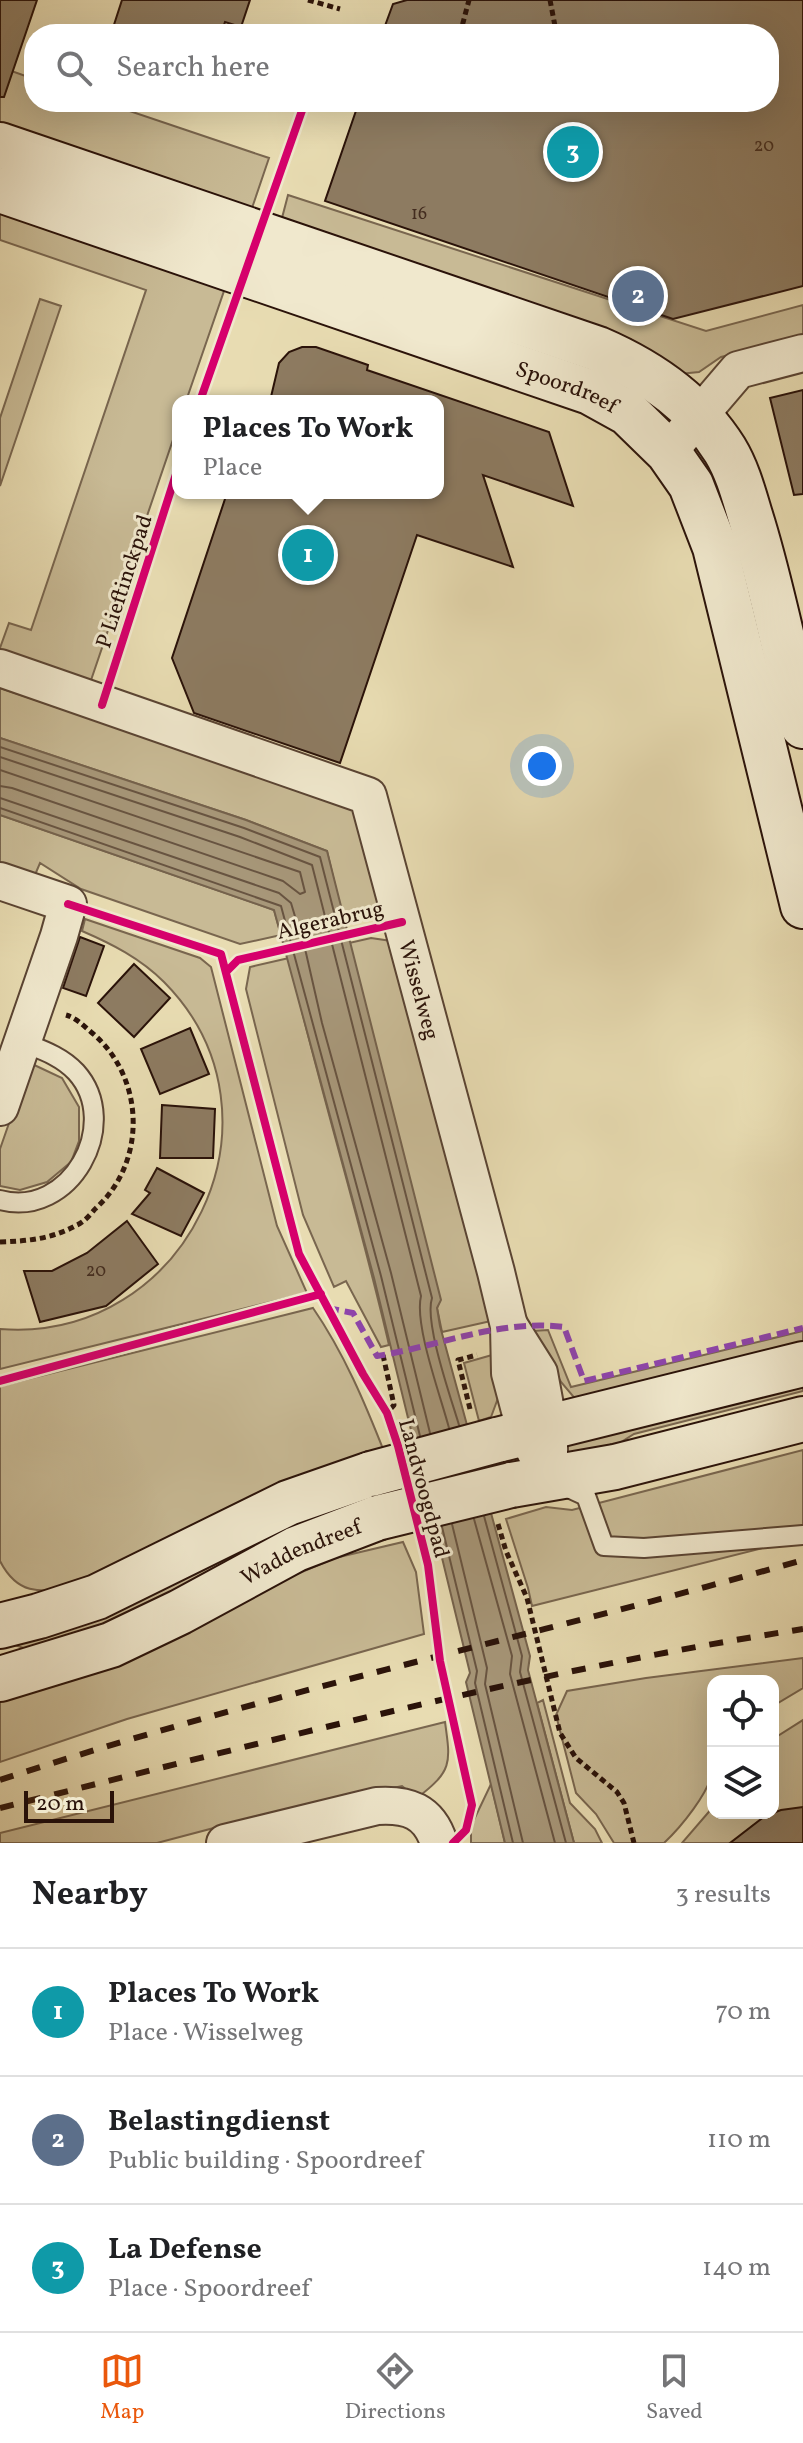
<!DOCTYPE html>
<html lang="en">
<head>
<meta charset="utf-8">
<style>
	:root { --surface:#fff; --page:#f2f2f2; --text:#202124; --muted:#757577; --line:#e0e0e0; --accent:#ea580c }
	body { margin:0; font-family:Vollkorn,serif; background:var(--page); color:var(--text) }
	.controls { position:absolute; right:24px; bottom:24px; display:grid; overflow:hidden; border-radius:16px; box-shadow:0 8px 32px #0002 }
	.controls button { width:72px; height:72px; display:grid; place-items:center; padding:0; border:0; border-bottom:2px solid var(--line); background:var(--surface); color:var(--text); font:40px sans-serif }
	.scale { position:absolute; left:24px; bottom:20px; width:90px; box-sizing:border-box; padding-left:8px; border:4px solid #2a1209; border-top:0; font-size:22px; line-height:28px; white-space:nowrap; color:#2a1209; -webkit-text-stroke:6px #f0e8cd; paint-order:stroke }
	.you { position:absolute; left:542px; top:766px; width:28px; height:28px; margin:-20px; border:6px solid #fff; border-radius:50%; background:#1a73e8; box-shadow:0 0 0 12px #1a73e833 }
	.badge { display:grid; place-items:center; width:52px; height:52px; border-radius:50%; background:var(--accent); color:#fff; font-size:26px; font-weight:700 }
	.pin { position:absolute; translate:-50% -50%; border:4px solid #fff; box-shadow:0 2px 8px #0006 }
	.popup { position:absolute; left:172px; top:395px; width:272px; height:104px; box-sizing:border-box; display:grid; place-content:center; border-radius:16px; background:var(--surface); filter:drop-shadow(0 2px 6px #0005); font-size:26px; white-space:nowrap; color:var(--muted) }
	.popup b { font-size:30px; color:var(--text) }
	.popup::after { content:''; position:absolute; left:50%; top:100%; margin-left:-16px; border:16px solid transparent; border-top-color:var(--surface) }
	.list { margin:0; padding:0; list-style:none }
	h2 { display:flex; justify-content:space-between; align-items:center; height:104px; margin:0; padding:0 32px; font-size:34px }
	h2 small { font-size:26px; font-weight:400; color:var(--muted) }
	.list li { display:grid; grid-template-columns:52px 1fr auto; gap:24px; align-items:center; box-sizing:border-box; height:128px; padding:0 32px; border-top:2px solid var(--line) }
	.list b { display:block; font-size:30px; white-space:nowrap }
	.list p { margin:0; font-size:26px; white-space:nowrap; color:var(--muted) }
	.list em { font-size:26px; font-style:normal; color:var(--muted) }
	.icon { flex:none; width:44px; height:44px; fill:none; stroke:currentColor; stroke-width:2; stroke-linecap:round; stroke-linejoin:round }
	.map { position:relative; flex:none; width:803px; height:1843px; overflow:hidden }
	.search { position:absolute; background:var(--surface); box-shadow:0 8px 32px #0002; left:24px; right:24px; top:24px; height:88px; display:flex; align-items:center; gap:20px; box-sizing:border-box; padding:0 28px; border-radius:32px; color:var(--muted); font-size:30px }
	.sheet { height:488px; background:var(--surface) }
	nav { display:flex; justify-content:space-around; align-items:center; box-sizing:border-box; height:112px; border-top:2px solid var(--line); background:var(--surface); font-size:22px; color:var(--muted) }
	nav a { display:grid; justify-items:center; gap:4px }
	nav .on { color:var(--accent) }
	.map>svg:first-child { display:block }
</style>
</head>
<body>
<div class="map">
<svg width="803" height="1843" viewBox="0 0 803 1843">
	<rect width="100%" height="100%" fill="#e8dcb2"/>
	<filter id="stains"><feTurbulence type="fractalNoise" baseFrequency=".0025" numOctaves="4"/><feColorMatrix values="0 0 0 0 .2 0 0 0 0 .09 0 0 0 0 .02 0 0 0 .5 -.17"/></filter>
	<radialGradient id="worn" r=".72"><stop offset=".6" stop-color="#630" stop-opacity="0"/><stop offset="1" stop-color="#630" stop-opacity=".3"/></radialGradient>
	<path fill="#c8ba95" stroke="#79664f" stroke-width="2" d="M0 67 34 79V102H103L269 158 252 208 0 129Z
		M288 195 706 331 803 305V337L721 357 699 372 679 374 282 218Z
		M0 206 225 288 186 401H178V425L89 686 0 657V648L9 623 31 630 146 290 0 240Z
		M40 299 61 306 0 486V418Z
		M0 688 353 808 383 910 343 919 327 851 246 820 0 738Z
		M0 815 274 910 281 935 240 944 81 889 40 863 32 882 0 871Z
		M85 919 200 958 211 967 277 1226 307 1293 0 1369V1329C186 1344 297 1116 164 982 140 958 112 944 82 931Z
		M371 938 398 942 491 1321 442 1332 437 1308 440 1300 349 943Z
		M289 958C319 1088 359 1215 389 1345L381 1347 346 1281 334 1287 303 1215 246 989 250 967Z
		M30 1063 62 1078 79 1107V1141L71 1162 47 1182 20 1190 0 1186V1149Z
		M313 1308C344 1353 365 1403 385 1454L75 1588C40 1592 18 1596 0 1561V1386Z
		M548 1330 571 1387 803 1331V1349L577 1401 561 1382 532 1331Z
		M492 1355 501 1390 491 1417 479 1421 464 1363Z
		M803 1384V1391L634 1434 596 1458H578L563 1451 559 1444Z
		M803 1450V1538L532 1606 528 1588 506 1519 546 1507 572 1510Z
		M395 1483 399 1494 327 1513 254 1544 159 1604 39 1653 8 1643Z
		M403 1542 416 1572 424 1634 127 1719 0 1762V1699L335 1558Z
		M803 1658V1688L773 1706V1681H713C713 1710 717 1742 713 1770 709 1793 681 1827 664 1843H614L596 1814 576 1793 556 1715 567 1691 646 1678Z
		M543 1700 570 1803 595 1829 602 1843H574L537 1703Z
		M803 1720V1808L773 1813V1739Z
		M445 1722C451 1764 452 1771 417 1798L402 1786 267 1814 157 1843H0V1833Z
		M491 1784 505 1843H471V1826Z
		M713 1807V1813H772L751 1827 740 1843H682Z"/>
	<path fill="#a79779" stroke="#75624c" stroke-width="2" d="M0 738 246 820 327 851 441 1300 437 1308 440 1326 530 1656 528 1670 574 1843H505L466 1682 470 1673 374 1278 274 910 0 815Z"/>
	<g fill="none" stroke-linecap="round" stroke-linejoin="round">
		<path stroke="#685441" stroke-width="2" d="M0 747 244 828 320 857 432 1298C424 1322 451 1398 459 1425
			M0 757 240 837 312 865 421 1296C414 1325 441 1397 449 1428
			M0 770 300 872 305 892 300 894 283 881 12 788 0 786
			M0 798 279 893 291 903 306 953 322 1023 391 1273 430 1433
			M0 808 281 906 381 1276 420 1436
			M484 1516 522 1656 520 1672 566 1843
			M474 1519 512 1656 510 1674 555 1843
			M452 1524 487 1668 485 1684 523 1843
			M442 1527 477 1671 475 1683 513 1843"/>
	</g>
	<path fill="#8d7b61" stroke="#2a1209" stroke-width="2" d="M0 0H37L4 97H0Z
		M122 0H250L241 27 225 22 221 34H111Z
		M407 0H803V286L673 319 325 201 359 102H769V34H382L393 4Z
		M302 347H316L368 365 367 370 549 432 573 506 483 475 513 567 417 535 340 763 194 713 172 658 227 493H438V401H270L279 363 289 352Z
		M803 390V494L794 495 770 398Z
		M80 937 104 946 86 996 63 988Z
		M134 964 170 998 134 1037 98 1003Z
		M190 1028 209 1074 160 1094 141 1049Z
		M162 1105 215 1109 213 1158H160Z
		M157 1168 204 1193 181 1236 132 1214 150 1193 145 1190Z
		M127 1221 158 1264 106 1306 40 1322 24 1271H52L87 1253Z
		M803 1807V1843H730L765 1816 781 1810Z"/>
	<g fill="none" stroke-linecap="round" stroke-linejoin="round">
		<g stroke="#5a4433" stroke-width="22">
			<path id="service" d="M0 1200C70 1219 123 1124 76 1072 61 1056 42 1050 22 1042
				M562 1485 586 1496 604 1546 644 1548 803 1535"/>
		</g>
		<g stroke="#5a4433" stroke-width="40">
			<g id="minor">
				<path d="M668 452 738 370 803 353"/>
				<path id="s1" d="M0 668 368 796 496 1272 509 1326 510 1373 526 1433 549 1479"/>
				<path d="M0 881 68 904 59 936 0 1107"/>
				<path d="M510 1327 539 1373 549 1427V1455"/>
				<path d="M225 1843 377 1806C408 1804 429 1811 439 1843"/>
			</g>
		</g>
		<g stroke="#2a1209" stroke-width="48">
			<g id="secondary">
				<path d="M0 145 598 349C649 371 695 402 725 450 739 473 745 500 753 525 773 591 786 659 803 726"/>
				<path id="s2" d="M0 190 590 392 628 413 668 452 691 485 715 547 803 906"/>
				<path d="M497 1440 803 1364"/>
				<path d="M511 1485 615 1467 803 1419"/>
				<path d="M0 1626 39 1616 97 1597 288 1503 371 1474"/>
				<path id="s3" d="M0 1679 111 1645 180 1612 296 1549 377 1518"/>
			</g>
		</g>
		<path stroke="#2a1209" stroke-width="5" stroke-dasharray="6 4" stroke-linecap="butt" d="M308 0 340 9
			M550 0 555 26
			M460 34 469 0
			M0 1242C28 1241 52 1239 77 1225 84 1222 90 1215 95 1209 148 1162 145 1076 91 1032 83 1025 76 1018 66 1015
			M383 1355 394 1405 387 1413
			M470 1409 458 1360 477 1355
			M498 1524 506 1551 527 1598 560 1733 576 1758 617 1792 624 1803 634 1843"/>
		<use href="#service" stroke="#f0e8cd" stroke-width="18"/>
		<use href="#minor" stroke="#f0e8cd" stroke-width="36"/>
		<use href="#secondary" stroke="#f0e8cd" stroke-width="44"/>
		<path stroke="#2a1209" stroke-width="6" stroke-dasharray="14 14" stroke-linecap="butt" d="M0 1780C264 1693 536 1636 803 1560
			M0 1808C266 1742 532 1671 803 1629"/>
		<g stroke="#2a1209" stroke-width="48" stroke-linecap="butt">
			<path id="secondary-bridge" d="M371 1474 497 1440
				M377 1518 511 1485"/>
		</g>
		<use href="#secondary-bridge" stroke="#f0e8cd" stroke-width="44"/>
		<path stroke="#8e44ad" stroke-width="6" stroke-dasharray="12 6" stroke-linecap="butt" d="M327 1308 353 1313 377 1356C440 1346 499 1319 564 1327L584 1381 803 1328"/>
		<g stroke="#f0e8cd" stroke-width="13">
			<path id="cycleway" d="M200 401 305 102
				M102 705 178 468
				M68 904 221 954 299 1254 363 1374 387 1413 398 1446 428 1565 440 1661 472 1805 466 1830 453 1843
				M227 971 238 960 402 922
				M0 1381 321 1294"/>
		</g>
		<use href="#cycleway" stroke="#d6006c" stroke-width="8"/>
	</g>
	<g text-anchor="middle" stroke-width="6" stroke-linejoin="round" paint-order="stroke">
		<g font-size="18" fill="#432c1f">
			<text x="764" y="151">20</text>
			<text x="419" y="219">16</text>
			<text x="96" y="1276">20</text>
		</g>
		<g font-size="22" fill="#2a1209" stroke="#f0e8cd">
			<text dy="8" stroke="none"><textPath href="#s2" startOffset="600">Spoordreef</textPath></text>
			<text transform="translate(123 581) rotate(-72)" y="8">P Lieftinckpad</text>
			<text transform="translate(330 919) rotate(-13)" y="8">Algerabrug</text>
			<text dy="8" stroke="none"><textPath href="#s1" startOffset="590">Wisselweg</textPath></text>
			<text transform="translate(425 1488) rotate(75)" y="8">Landvoogdpad</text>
			<text dy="8" stroke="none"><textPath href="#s3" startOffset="328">Waddendreef</textPath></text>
		</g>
	</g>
	<rect width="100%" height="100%" filter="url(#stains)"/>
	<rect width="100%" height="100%" fill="url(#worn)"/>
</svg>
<div class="controls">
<button><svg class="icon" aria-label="locate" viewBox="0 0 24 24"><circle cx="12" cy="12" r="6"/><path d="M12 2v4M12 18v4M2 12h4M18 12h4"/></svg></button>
<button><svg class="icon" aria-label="layers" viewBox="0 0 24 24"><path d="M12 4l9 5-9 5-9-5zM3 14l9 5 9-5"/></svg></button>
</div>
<div class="scale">20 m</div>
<div class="you"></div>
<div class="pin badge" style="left:308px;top:555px;background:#0f9aa8">1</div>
<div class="popup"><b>Places To Work</b>Place</div>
<div class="pin badge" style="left:638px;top:296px;background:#5c6f8a">2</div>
<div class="pin badge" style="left:573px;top:152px;background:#0f9aa8">3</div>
<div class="search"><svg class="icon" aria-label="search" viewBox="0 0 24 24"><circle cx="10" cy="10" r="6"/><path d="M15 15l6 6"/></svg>Search here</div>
</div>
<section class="sheet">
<h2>Nearby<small>3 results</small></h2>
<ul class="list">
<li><span class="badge" style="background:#0f9aa8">1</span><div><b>Places To Work</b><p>Place · Wisselweg</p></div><em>70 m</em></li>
<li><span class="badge" style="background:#5c6f8a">2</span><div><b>Belastingdienst</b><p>Public building · Spoordreef</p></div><em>110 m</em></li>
<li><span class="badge" style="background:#0f9aa8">3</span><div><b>La Defense</b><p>Place · Spoordreef</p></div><em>140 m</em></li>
</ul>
</section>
<nav>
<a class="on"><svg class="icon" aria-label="map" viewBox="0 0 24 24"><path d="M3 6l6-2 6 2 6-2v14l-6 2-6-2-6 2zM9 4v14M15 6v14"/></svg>Map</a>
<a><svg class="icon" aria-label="directions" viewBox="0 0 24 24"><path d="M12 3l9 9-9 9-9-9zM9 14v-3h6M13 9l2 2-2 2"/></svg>Directions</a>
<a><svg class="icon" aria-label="saved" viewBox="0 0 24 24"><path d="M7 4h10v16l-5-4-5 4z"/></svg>Saved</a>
</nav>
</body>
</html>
